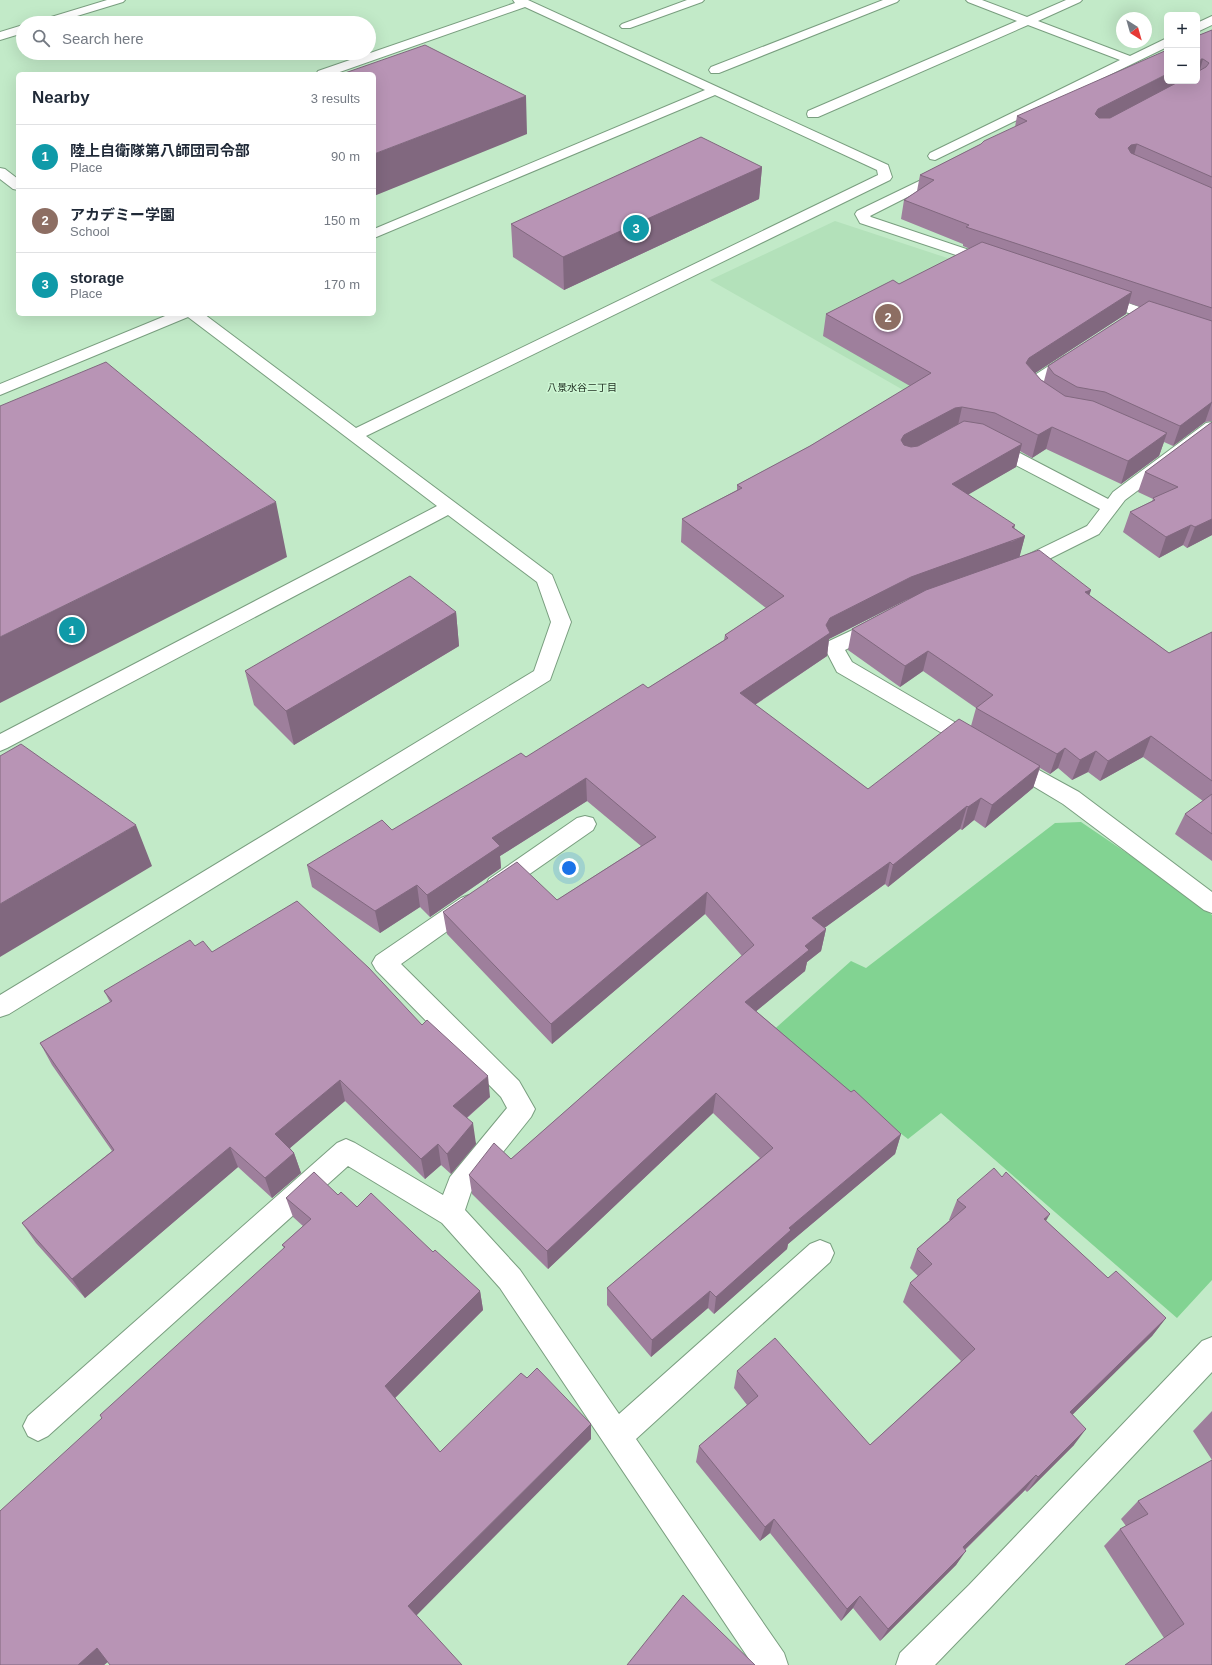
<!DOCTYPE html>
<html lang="en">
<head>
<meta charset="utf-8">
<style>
	:root { --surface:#fff; --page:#f6f6f7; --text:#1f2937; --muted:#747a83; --line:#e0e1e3; --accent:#db2777 }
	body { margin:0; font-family:Helvetica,"Noto Sans JP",sans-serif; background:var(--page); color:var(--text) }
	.controls { position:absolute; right:12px; top:12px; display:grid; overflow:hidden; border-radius:6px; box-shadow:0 4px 16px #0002 }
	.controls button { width:36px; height:36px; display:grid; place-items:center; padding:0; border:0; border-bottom:1px solid var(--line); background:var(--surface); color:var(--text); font:20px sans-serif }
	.compass { position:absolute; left:1116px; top:12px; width:36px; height:36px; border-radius:50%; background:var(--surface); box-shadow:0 4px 16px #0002; rotate:143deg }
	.you { position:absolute; left:569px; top:868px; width:14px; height:14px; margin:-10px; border:3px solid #fff; border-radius:50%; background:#1a73e8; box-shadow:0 0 0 6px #1a73e833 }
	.badge { display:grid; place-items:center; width:26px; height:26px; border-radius:50%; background:var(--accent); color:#fff; font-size:13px; font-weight:700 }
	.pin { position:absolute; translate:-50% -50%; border:2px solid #fff; box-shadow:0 1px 4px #0006 }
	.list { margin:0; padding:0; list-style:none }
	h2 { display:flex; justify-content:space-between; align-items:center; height:52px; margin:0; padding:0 16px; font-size:17px }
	h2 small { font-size:13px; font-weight:400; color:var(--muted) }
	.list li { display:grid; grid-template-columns:26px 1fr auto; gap:12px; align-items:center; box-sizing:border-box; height:64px; padding:0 16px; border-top:1px solid var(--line) }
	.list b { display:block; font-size:15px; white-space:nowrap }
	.list p { margin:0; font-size:13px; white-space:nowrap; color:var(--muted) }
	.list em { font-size:13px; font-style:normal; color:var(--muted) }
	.icon { flex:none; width:22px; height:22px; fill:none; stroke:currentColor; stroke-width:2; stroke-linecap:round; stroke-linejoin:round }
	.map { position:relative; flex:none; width:1212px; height:1665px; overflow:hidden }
	.search { position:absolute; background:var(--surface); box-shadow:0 4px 16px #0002; left:16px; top:16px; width:360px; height:44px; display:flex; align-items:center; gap:10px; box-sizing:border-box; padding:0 14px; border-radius:22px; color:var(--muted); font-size:15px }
	.panel { position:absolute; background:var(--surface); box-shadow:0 4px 16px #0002; left:16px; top:72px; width:360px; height:244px; border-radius:6px }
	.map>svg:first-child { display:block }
</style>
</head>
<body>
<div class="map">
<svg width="1212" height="1665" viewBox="0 0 1212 1665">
	<rect width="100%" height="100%" fill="#c2eac8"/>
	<path fill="#b3e1ba" d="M835 221 1005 277 912 395 710 280Z"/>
	<path fill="#82d392" d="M1081 822 1180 889 1212 915V1280L1177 1318 941 1113 908 1139 769 1034 851 961 866 968 1055 823Z"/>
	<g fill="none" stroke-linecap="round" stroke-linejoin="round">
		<g stroke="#799e7f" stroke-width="2">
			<path id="minor" d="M107 0H125L123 2 54 23H36L38 21Z
				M513 0H528L888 165 892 177 890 180 366 436 552 575 571 622 550 680 9 1014 0 1017V995L534 671 551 622 537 582 448 515 7 748 0 751V734L437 506 188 317 0 395V384L170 314H204L356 428 878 175 877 170 715 95 374 238V229L705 90 525 7 334 74H316L318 71 515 3Z
				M687 0H704L702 2 630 28H622L620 26 622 24Z
				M883 0H899L897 2 719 73H711L709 70 711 67Z
				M966 0H982L1027 17 1066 0H1082L1080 2 1038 21 1130 56 1167 38V47L935 160 930 159 928 156 930 153 1120 60 1028 25 818 117H808L807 114 808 111 1017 21 968 2Z
				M1212 16V25L1197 32V23Z
				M23 25V33L0 40V32Z
				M0 168 5 169 18 179V190L13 189 0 179Z
				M944 169 949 170 951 173 949 176 870 216 871 217 996 259 998 262 996 265 991 266 986 265 860 223 855 214 857 211Z
				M1099 293 1212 332V342L1094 301 1091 298 1094 295Z
				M1070 354 1076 356 1078 359 1076 362 1040 386 1050 398 1048 401C1036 405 1028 395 1022 385L1024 382 1064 356Z
				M1212 422V435L1125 500 1099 534 1025 571 1018 573 1011 571 1009 567 1011 563 1087 526 1100 509 985 449 982 445 985 441 991 440 997 441 1108 499 1113 492 1206 423Z
				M876 619 883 621 886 626 883 631 845 650 852 662 980 737 983 742 980 747 973 750 966 747 837 672 824 647 827 642Z
				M1010 755 1017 758 1079 792 1212 892V913L1204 910 1063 804 1003 768 999 763 1003 758Z
				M585 816 593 818 596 824 593 830 505 891 497 894 489 891 486 885 489 879 577 818Z
				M469 895 477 898 480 904 477 910 401 964 519 1081 535 1109 531 1117 471 1192 465 1210 520 1270 619 1414 810 1244 820 1240 830 1244 834 1253 830 1262 636 1439 784 1653 788 1665H753L500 1288 442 1223 348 1166 48 1436 38 1441 28 1436 23 1426 28 1416 337 1143 346 1139 355 1143 443 1195 450 1177 507 1108 501 1097 376 970 372 963 376 956 461 898Z
				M1212 1337V1372L991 1607 935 1665H896L900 1653 969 1585 1202 1341Z"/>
		</g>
		<use href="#minor" fill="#fff" fill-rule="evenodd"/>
	</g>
	<path fill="#9e7f9c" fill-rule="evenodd" d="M1212 30V421L1205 422 1173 446 1164 442 1159 456 1121 484 1046 449 1032 458 1020 451 1016 467 968 494 1025 536 1019 557 1091 590 1089 595 1169 653 1212 632V861L1175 834 1185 814 1203 801 1143 757 1100 781 1088 772 1072 780 1058 768 1050 774 1040 768 1033 788 985 828 974 820 962 830 960 829 888 887 885 884 824 928 826 929 821 951 807 962 805 971 756 1011 851 1092 901 1134 895 1154 788 1244 787 1249 714 1314 708 1308 651 1357 607 1305V1288L760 1158 713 1113 548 1269 472 1194 469 1175 511 1159 742 956 705 914 552 1044 447 934 443 912 557 900 641 846 587 801 500 856 501 868 430 917 420 907 380 933 312 887 307 865 392 830 526 757 648 688 724 640 725 635 766 608 681 542 682 519 737 490V485L810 446 910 386 823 336 826 314 899 284 970 249 963 246V244L901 219 904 200 917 191 920 175 981 144 1015 127 1017 116 1167 81H1197V36ZM1129 303 1140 307 1048 366 1044 381 1041 380 1035 373 1126 314ZM911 598 852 629 848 650 900 687 923 671 976 708 971 726 868 789 755 705 827 656 829 639 906 600Z
		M762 167 759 199 564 290 513 257 511 224Z
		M1212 422V535L1187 548 1183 545 1159 558 1123 532 1130 512 1152 501 1153 499 1138 492 1145 472Z
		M456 612 459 646 294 745 254 705 245 671Z
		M195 946 422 1025 490 1097 467 1118 476 1144 451 1174 441 1165 425 1179 345 1101 290 1148 294 1153 301 1173 272 1198 238 1167 85 1298 36 1243 22 1223 112 1151 52 1065 40 1043 110 1002 104 991Z
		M338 1195 433 1252 480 1291 483 1310 395 1398 440 1452 527 1378 591 1424V1439L108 1662 104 1665H0L102 1418 284 1248 282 1245 303 1226 293 1217 286 1198Z
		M957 1200 1046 1221 1108 1278 1166 1318 1152 1336 1072 1415 1074 1445 1027 1492 1025 1490 965 1550 956 1565 880 1641 853 1608 841 1621 770 1533 760 1541 696 1462 699 1446 747 1405 734 1388 737 1371 870 1445 961 1361 903 1302 910 1283 918 1276 910 1268 917 1249 950 1220H949Z
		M1212 1411V1665L1164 1638 1104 1546 1120 1529 1126 1526 1121 1519 1138 1501 1212 1460 1193 1431Z"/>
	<path fill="#81687f" d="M1201 59H1203L1198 77 1197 74Z
		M1167 74V81H1184L1091 133 1095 114 1098 109Z
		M526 96 527 134 374 196V154Z
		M1137 144 1132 163 1128 148 1131 145Z
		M762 167 759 199 564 290 563 257Z
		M1132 292 1126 314 1023 381 1026 363 1029 358Z
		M1212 402 1205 422 1173 446 1180 426Z
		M962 407 957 430 900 458 901 440 904 435 955 408Z
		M1052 427 1046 449 1032 458 1038 435Z
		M1167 433 1159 456 1121 484 1128 461Z
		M1022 444 1016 467 947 507 952 484Z
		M276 502 287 557 0 703V637Z
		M1212 519V535L1187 548 1195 527Z
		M1015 525 1011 542 1025 536 1019 559 906 600 829 639 827 656 738 716 740 693 826 625 830 618Z
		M1191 525 1183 545 1159 558 1166 537Z
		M1091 590 1084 611 1085 592Z
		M456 612 459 646 294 745 286 711Z
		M928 651 923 671 900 687 905 666Z
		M1151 736 1143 757 1100 781 1108 761Z
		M1065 748 1058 768 1050 774 1057 754Z
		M1096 751 1088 772 1072 780 1080 760Z
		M1040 766 1033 788 985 828 992 805Z
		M586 778 587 801 500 856 501 868 430 917 427 895 492 838Z
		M981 798 974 820 962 830 968 807Z
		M967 806 960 829 888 887 893 865Z
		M136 825 152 866 0 957V904Z
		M890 862 885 884 808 940 812 918Z
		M417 885 420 907 380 933 375 911Z
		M707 892 705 914 552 1044 551 1024Z
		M826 929 821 951 807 962 805 971 742 1023 745 1002 805 946Z
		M488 1076 490 1097 457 1126 453 1106Z
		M340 1080 345 1101 283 1154 275 1134Z
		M716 1093 713 1113 548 1269 547 1251Z
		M473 1123 476 1144 451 1174 447 1154Z
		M901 1134 895 1154 788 1244 787 1249 714 1314 716 1297 789 1228Z
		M438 1144 441 1165 425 1179 421 1159Z
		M230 1147 238 1167 85 1298 72 1279Z
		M294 1153 301 1173 272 1198 265 1178Z
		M1050 1214 1039 1233 1044 1219Z
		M480 1291 483 1310 390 1403 385 1386Z
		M710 1291 708 1308 651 1357 652 1340Z
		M1166 1318 1152 1336 1058 1429 1070 1412Z
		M591 1424V1439L414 1618 408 1606Z
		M1086 1429 1074 1445 1027 1492 1038 1477Z
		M1036 1475 1025 1490 953 1561 963 1547Z
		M774 1519 770 1533 760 1541 765 1527Z
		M966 1551 956 1565 880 1641 888 1629Z
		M860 1596 853 1608 841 1621 847 1609Z
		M97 1648 111 1659 104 1665H78Z"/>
	<path fill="#b894b5" stroke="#81687f" d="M1212 30V177L1137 144 1131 145 1128 148 1131 153 1212 188V308L966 227 969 225 904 200 934 180 920 175 981 144 984 141 1027 121 1017 116 1167 50V74L1098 109 1095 114 1099 118H1110L1180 81H1197V72L1206 67 1209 63 1203 59H1201V61H1197V36Z
		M425 45 526 96 374 154V74H342Z
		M701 137 762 167 563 257 511 224Z
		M982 242 1132 292 1029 358 1026 363 1041 380 1065 396 1093 401 1167 433 1128 461 1052 427 1038 435 995 413 962 407 955 408 904 435 901 440 904 445 911 447 918 446 964 421 983 424 1022 444 952 484 1015 525 1012 527 1025 536 911 577 830 618 826 625 830 633 740 693 868 789 959 719 1040 766 992 805 981 798 968 807 967 806 893 865 890 862 812 918 826 929 805 946 809 950 745 1002 851 1092 854 1090 901 1134 789 1228 791 1230 716 1297 710 1291 652 1340 607 1288 773 1148 716 1093 547 1251 469 1175 494 1143 511 1159 754 945 707 892 551 1024 443 912 517 862 557 900 656 837 586 778 492 838 500 846 427 895 417 885 375 911 307 865 382 820 392 830 521 753 526 757 643 684 648 688 728 638 725 635 784 596 682 519 742 488 737 485 810 446 931 373 826 314 893 280 899 284Z
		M1149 301 1212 321V402L1180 426 1105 392 1077 387 1054 374 1048 366Z
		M106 362 276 502 0 637V406Z
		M1212 422V519L1195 527 1191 525 1166 537 1130 512 1155 500 1153 498 1178 487 1145 472Z
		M1039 550 1091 590 1085 592 1169 653 1212 632V781L1151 736 1108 761 1096 751 1080 760 1065 748 1057 754 976 708 993 695 928 651 905 666 852 629 926 590Z
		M410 576 456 612 286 711 245 671Z
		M21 744 136 825 0 904V756Z
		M1212 794V834L1185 814Z
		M297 901 369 968 422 1025 427 1020 488 1076 453 1106 473 1123 447 1154 438 1144 421 1159 340 1080 275 1134 294 1153 265 1178 230 1147 72 1279 22 1223 114 1150 40 1043 112 1001 104 991 190 940 195 946 203 941 212 952Z
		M994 1168 1002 1177 1006 1172 1050 1214 1044 1219 1108 1278 1116 1271 1166 1318 1070 1412 1086 1429 1038 1477 1036 1475 963 1547 966 1551 888 1629 860 1596 847 1609 774 1519 765 1527 699 1446 758 1396 737 1371 775 1338 870 1445 975 1349 910 1283 932 1264 917 1249 966 1207 957 1200Z
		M314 1172 338 1195 341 1192 357 1207 371 1193 433 1252 435 1250 480 1291 385 1386 440 1452 521 1373 527 1378 537 1368 591 1424 408 1606 462 1665H110L97 1648 78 1665H0V1511L102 1418 100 1415 285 1247 282 1245 311 1219 286 1198Z
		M1212 1460V1665H1125L1184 1624 1120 1529 1148 1514 1138 1501Z
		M683 1595 755 1665H627Z"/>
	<g text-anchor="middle" stroke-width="3" stroke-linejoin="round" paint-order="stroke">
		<g font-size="10" fill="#1d2c1f" stroke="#cff8d5">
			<text x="582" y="391">八景水谷二丁目</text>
		</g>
	</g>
</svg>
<div class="controls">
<button>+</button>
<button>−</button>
</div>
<svg class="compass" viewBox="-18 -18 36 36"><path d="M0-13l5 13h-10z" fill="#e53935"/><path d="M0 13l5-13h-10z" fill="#747a83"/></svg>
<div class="you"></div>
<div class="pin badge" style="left:72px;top:630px;background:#0f9aa8">1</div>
<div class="pin badge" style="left:888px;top:317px;background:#8d6e63">2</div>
<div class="pin badge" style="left:636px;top:228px;background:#0f9aa8">3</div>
<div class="search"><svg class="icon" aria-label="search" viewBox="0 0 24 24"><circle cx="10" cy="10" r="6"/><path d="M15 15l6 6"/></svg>Search here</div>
<section class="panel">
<h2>Nearby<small>3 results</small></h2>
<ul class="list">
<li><span class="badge" style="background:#0f9aa8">1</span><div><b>陸上自衛隊第八師団司令部</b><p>Place</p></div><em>90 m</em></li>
<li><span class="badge" style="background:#8d6e63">2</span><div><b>アカデミー学園</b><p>School</p></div><em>150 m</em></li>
<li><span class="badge" style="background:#0f9aa8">3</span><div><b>storage</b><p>Place</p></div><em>170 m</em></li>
</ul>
</section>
</div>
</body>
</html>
